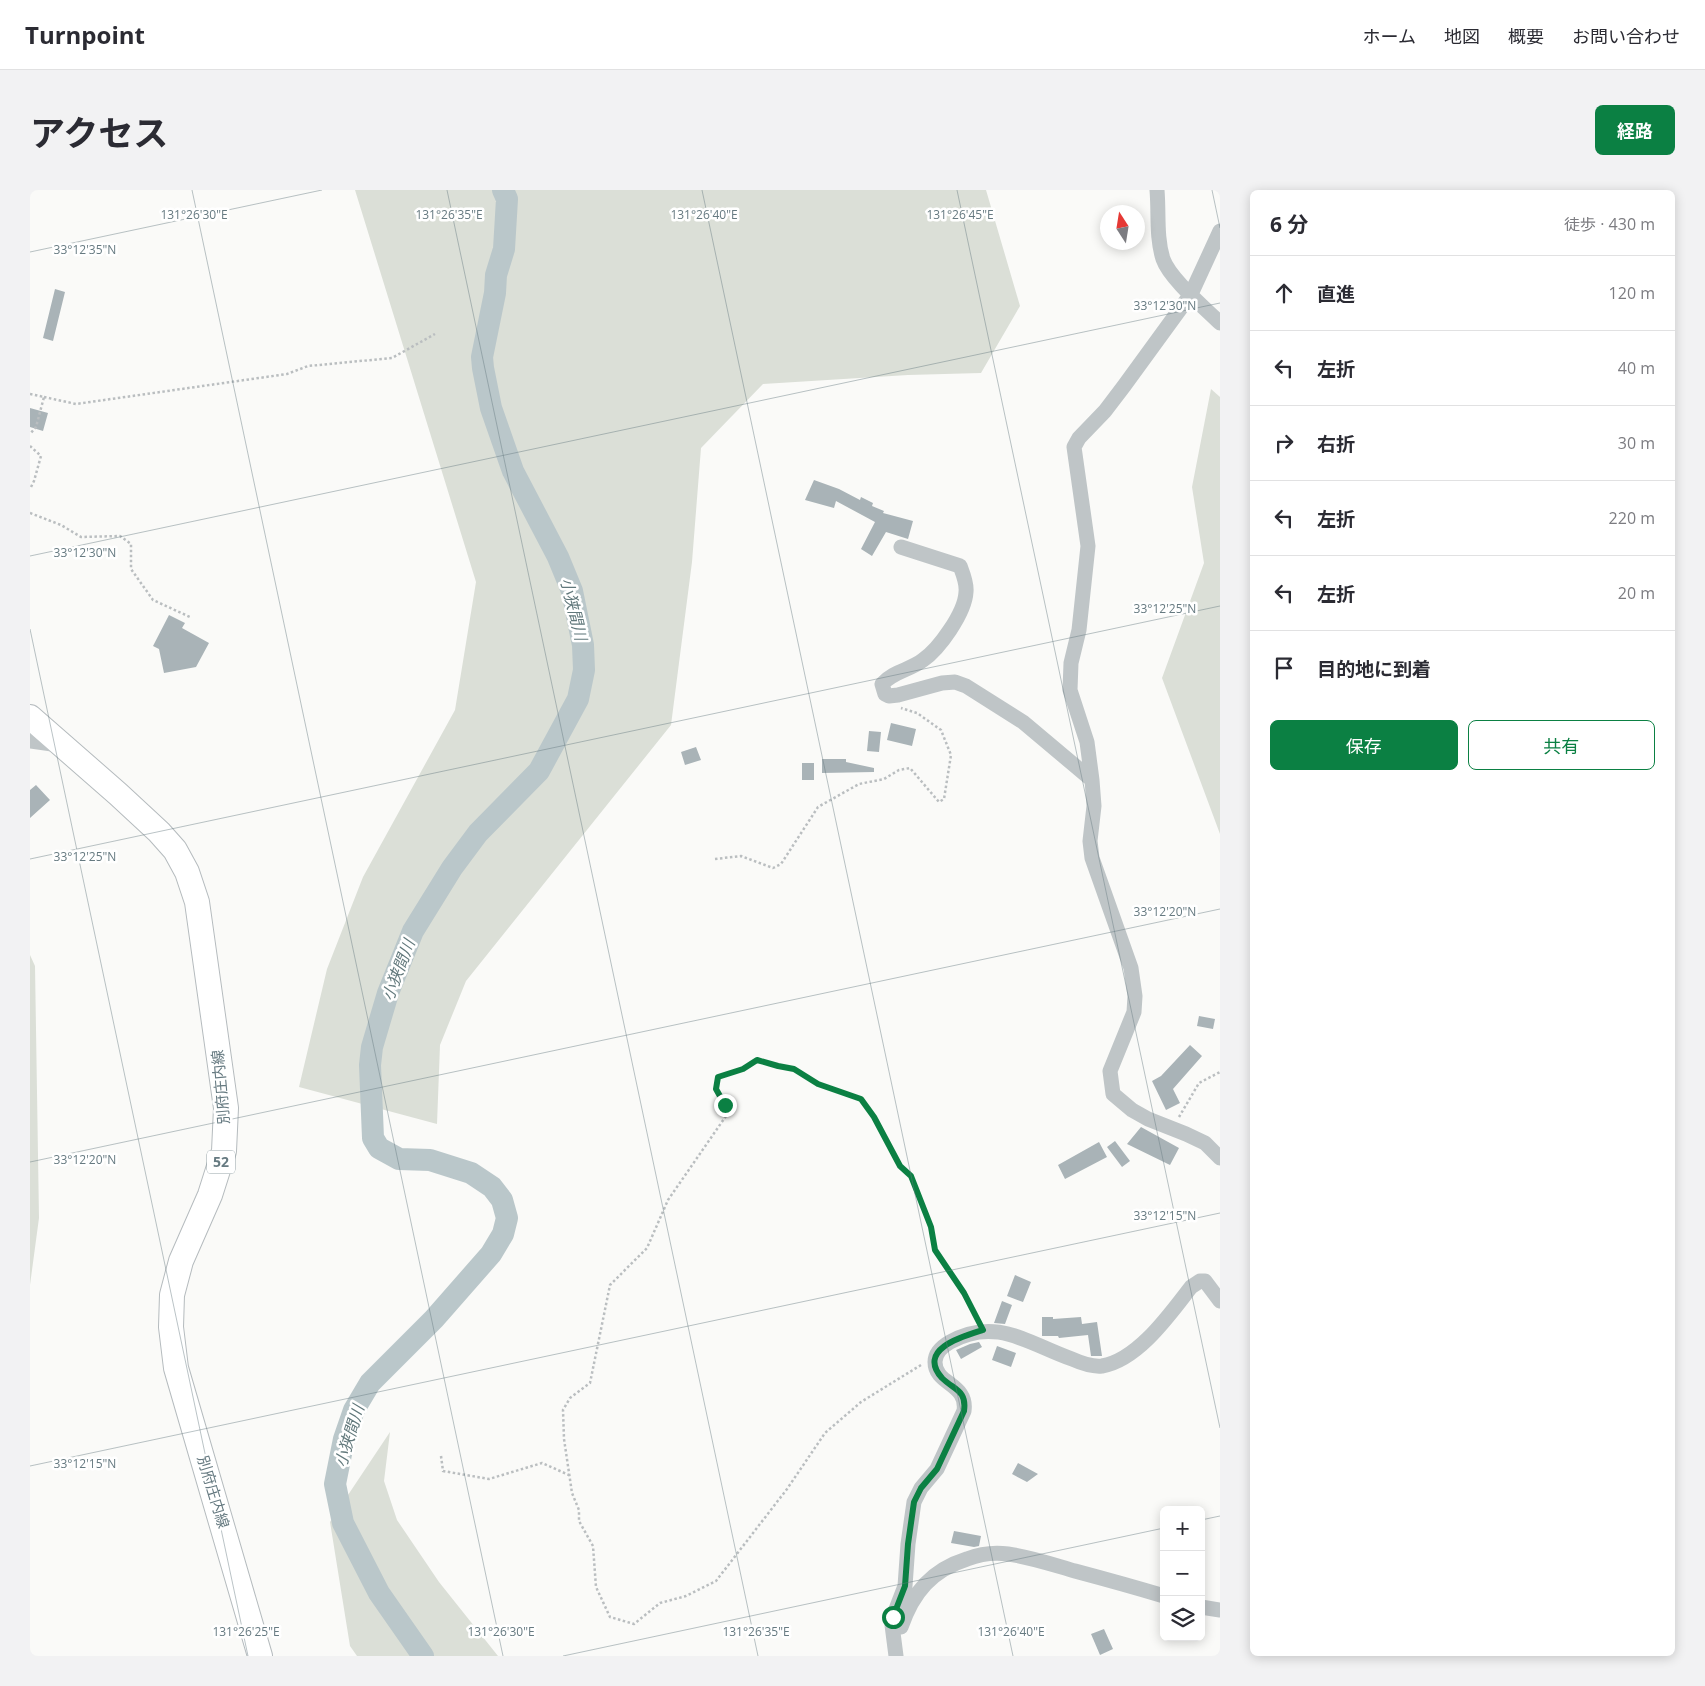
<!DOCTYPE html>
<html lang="ja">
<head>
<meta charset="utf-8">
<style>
	:root { --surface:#fff; --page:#f2f2f3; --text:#2b2b33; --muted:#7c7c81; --line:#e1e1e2; --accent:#0b8043 }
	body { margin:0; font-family:"Open Sans","Noto Sans JP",sans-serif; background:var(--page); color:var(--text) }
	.controls { position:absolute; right:15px; bottom:15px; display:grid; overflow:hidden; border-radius:8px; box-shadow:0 2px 12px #0003 }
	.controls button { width:45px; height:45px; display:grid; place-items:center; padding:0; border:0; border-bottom:1px solid var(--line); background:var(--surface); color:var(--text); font:25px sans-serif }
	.compass { position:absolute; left:1070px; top:15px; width:45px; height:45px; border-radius:50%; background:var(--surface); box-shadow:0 2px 12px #0003; rotate:348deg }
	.stop { position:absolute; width:15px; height:15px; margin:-11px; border:4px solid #0b8043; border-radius:50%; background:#fff }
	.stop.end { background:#0b8043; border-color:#fff; box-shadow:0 1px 5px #0008 }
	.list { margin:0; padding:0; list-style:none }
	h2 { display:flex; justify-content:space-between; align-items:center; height:65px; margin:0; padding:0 20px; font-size:21px }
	h2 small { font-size:16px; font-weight:400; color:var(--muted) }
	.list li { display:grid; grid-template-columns:32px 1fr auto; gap:15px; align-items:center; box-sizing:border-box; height:75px; padding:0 20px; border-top:1px solid var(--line) }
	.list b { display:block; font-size:19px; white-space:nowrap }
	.list em { font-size:16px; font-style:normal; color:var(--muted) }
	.actions { display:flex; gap:10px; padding:15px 20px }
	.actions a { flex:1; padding:11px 0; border:1px solid var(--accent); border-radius:8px; text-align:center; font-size:18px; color:var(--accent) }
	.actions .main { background:var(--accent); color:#fff }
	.icon { flex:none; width:28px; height:28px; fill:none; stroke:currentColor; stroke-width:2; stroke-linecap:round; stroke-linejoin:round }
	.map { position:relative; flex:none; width:1190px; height:1466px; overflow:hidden; border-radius:8px }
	header { display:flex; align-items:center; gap:30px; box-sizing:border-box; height:70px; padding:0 25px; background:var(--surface); border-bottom:1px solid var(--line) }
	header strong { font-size:24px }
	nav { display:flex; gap:28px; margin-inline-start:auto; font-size:18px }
	.intro { display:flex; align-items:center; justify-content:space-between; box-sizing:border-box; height:120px; padding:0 30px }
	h1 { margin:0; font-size:35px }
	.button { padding:12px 22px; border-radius:8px; background:var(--accent); color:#fff; font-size:18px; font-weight:700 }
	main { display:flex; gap:30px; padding:0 30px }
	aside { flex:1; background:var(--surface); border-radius:8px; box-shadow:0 2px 12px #0003 }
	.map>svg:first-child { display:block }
</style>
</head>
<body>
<header>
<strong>Turnpoint</strong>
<nav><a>ホーム</a><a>地図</a><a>概要</a><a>お問い合わせ</a></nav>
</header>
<div class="intro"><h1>アクセス</h1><a class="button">経路</a></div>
<main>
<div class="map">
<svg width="1190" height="1466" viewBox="0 0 1190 1466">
	<rect width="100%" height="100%" fill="#fafaf8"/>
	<path fill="#dbdfd7" d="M325 0H956L990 116 951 183 878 185 733 194 671 258 662 372 641 535 436 791 410 855 407 934 269 897 297 779 333 687 425 520 446 392Z
		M1181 199 1190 207V644L1132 488 1174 373 1162 297Z
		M0 765 5 776 9 1028 0 1095Z
		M360 1242 354 1291 367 1330 409 1392 468 1466H327L320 1456 300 1332Z"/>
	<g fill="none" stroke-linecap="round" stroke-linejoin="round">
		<path stroke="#bac7ca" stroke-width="22" d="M393 1466 349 1403 313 1333 305 1294 314 1249 324 1220 340 1193 404 1129 461 1064 473 1044 477 1028 472 1010 462 997 441 983 400 970 369 969 349 958 343 948 340 875 342 857 358 803 383 741 422 678 448 643 509 581 548 509 554 480 553 455 542 401 528 367 483 281 461 218 453 178 452 167 465 103 466 85 474 59 477 9 473 0"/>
	</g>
	<path fill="#a9b3b7" d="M25 99 35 102 23 151 13 148Z
		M0 218 18 223 13 241 0 237Z
		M784 290 809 299 830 310 831 307 843 313 842 316 854 321 853 323 883 331 878 349 856 342 842 366 831 359 845 332 806 311 804 318 775 310Z
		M139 425 155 433 152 438 179 453 166 477 134 483 129 459 123 456Z
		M861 533 886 539 882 556 857 550Z
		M839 541 851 542 849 562 837 561Z
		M666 557 671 570 655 575 651 562Z
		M792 569H816V572L844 578V582L792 583Z
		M772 573H784V590H772Z
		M6 595 20 610 0 628V600Z
		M1169 826 1185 829 1183 839 1167 836Z
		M1160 855 1172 866 1143 899 1150 913 1136 920 1122 891 1131 886Z
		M1111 937 1149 958 1140 975 1097 954Z
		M1085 951 1100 971 1092 977 1077 957Z
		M1069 952 1077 967 1035 989 1028 975Z
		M985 1085 1001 1092 993 1112 977 1106Z
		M972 1111 982 1115 975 1134 964 1133Z
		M1012 1127H1023V1129L1051 1127 1052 1134 1067 1132 1072 1166H1061L1058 1145 1029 1148 1028 1146H1012Z
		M949 1152 952 1157 931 1169 926 1160 940 1154Z
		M967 1156 986 1163 981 1177 962 1170Z
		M988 1273 1008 1284 997 1292 982 1284Z
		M924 1341 951 1346 949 1356 944 1357 921 1353Z
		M1074 1439 1083 1459 1070 1465 1061 1444Z"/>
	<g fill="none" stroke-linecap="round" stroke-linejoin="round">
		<g stroke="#b5bbbe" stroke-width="26">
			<path id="primary" d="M0 527 88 604 129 642 145 660 157 682 167 712 196 918 194 961 180 1005 151 1071 142 1105 141 1137 146 1178 230 1466"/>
		</g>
		<path stroke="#babec0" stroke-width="2.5" stroke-dasharray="2.5 2.5" stroke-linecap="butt" d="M0 204 14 207 6 237 0 244
			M14 207 46 214 257 184 278 176 362 168 405 144
			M0 256 11 266 4 291 0 299
			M0 323 31 335 51 347 90 346 101 354V379L123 410 160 427
			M685 669 711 666 743 678 751 674 788 617 829 594 854 589 869 580 880 578 909 612 914 609 921 565 911 540 887 523 871 518
			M1149 927 1169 893 1190 882
			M891 1175 831 1212 795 1243 757 1299 686 1391 656 1406 630 1413 604 1434 580 1427 566 1397 563 1356 549 1331V1320L542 1303 534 1249 533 1220 540 1208 560 1193 580 1095 617 1058 638 1010 696 926 695 915 687 899 688 887 713 879 727 869 748 876 764 879 788 894 831 909 844 927 870 976 881 986 901 1037 905 1060 934 1103 948 1130
			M411 1266 413 1281 459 1289 512 1273 539 1285"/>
		<path stroke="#bfc5c7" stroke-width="15" d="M1127 0C1129 23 1126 47 1133 69 1140 89 1175 118 1190 133
			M1190 41 1161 104 1094 196 1075 221 1049 248 1044 257 1058 356 1049 440 1041 473 1040 500 1057 552 1062 590 1064 616 1060 651 1062 668 1101 778 1105 806 1104 822 1080 881 1083 904 1102 920 1118 929 1156 944 1175 953 1190 968
			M871 357 930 376C933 384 937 393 936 402 935 423 909 459 893 470 880 480 864 481 852 494L855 504 859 506 868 505 912 493 925 492 936 496 993 532 1062 590
			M0 551 29 555
			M1171 1417 1190 1420
			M871 1437C883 1402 902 1380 937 1369 950 1364 964 1362 978 1364 1001 1367 1024 1375 1045 1381 1075 1389 1104 1397 1134 1406
			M866 1466 862 1435 863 1427 875 1396 878 1354 884 1312 891 1298 907 1279 934 1221C938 1193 905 1195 905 1172 905 1163 913 1156 920 1152 966 1126 999 1154 1042 1169 1051 1173 1062 1177 1072 1176 1108 1170 1140 1124 1161 1097L1170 1091H1175L1190 1111"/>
		<use href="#primary" stroke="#fff" stroke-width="24"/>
	</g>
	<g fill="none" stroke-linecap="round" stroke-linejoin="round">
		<path stroke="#0b8043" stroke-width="6" d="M695 915 686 899 688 887 713 879 727 870 748 876 764 879 788 894 831 909 844 927 870 976 881 986 901 1037 905 1060 934 1103 953 1140C934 1146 886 1159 912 1188 924 1200 937 1200 934 1221L907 1279 891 1298 884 1312 878 1354 875 1396 863 1427"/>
	</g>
	<path fill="none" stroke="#667a81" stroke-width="1" stroke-opacity="0.45" d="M162 0 473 1466M417 0 728 1466M672 0 983 1466M927 0 1190 1238M1182 0 1190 38M0 62 292 0M0 366 1190 113M0 439 218 1466M0 669 1190 416M0 972 1190 719M0 1276 1190 1023M1171 1330 1190 1326M533 1466 1134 1338"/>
	<g text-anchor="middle" stroke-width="5" stroke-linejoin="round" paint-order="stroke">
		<rect fill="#fff" stroke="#94a2a7" stroke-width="1" x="177" y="960.5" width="28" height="23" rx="4"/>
		<g font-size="14" font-weight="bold" fill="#667a81">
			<text x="191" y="977">52</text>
		</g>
		<g font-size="15" fill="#667a81" stroke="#fff">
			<text transform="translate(191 897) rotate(-95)" y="5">別府庄内線</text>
			<text transform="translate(183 1302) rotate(73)" y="5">別府庄内線</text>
		</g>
		<g font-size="16" font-style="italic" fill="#61787b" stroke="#fff">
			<text transform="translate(544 419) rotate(76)" y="6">小狭間川</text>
			<text transform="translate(368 780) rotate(-69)" y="6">小狭間川</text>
			<text transform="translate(319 1246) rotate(-73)" y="6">小狭間川</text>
		</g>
	</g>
	<g font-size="12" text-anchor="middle" fill="#667a81" stroke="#fff" stroke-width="5" stroke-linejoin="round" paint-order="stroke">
		<text x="164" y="29">131°26'30"E</text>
		<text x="419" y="29">131°26'35"E</text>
		<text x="674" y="29">131°26'40"E</text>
		<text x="930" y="29">131°26'45"E</text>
		<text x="55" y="64">33°12'35"N</text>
		<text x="1135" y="120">33°12'30"N</text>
		<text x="55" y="367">33°12'30"N</text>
		<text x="1135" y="423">33°12'25"N</text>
		<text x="55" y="671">33°12'25"N</text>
		<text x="1135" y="726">33°12'20"N</text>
		<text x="55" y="974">33°12'20"N</text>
		<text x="1135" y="1030">33°12'15"N</text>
		<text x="55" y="1278">33°12'15"N</text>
		<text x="216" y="1446">131°26'25"E</text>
		<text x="471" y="1446">131°26'30"E</text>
		<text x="726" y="1446">131°26'35"E</text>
		<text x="981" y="1446">131°26'40"E</text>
	</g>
</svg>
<div class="controls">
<button>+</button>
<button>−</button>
<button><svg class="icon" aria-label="layers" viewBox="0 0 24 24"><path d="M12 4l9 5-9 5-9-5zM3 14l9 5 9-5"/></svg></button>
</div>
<svg class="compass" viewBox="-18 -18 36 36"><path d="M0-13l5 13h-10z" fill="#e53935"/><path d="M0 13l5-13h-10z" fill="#7c7c81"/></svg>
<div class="stop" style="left:863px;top:1427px"></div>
<div class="stop end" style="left:695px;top:915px"></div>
</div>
<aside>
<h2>6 分<small>徒歩 · 430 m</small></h2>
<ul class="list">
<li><svg class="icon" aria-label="ahead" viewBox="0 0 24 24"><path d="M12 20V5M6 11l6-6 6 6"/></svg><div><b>直進</b></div><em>120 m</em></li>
<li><svg class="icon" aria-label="left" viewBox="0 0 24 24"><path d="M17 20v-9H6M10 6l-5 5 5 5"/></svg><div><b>左折</b></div><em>40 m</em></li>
<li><svg class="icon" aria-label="right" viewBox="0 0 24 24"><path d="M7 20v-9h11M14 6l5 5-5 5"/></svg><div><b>右折</b></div><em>30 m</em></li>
<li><svg class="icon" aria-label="left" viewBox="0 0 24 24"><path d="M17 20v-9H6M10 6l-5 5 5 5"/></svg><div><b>左折</b></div><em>220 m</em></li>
<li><svg class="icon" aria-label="left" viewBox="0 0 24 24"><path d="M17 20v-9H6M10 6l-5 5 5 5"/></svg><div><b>左折</b></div><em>20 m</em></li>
<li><svg class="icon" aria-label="arrive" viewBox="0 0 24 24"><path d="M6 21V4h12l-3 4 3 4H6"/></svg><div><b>目的地に到着</b></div></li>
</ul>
<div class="actions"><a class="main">保存</a><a>共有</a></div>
</aside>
</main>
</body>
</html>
